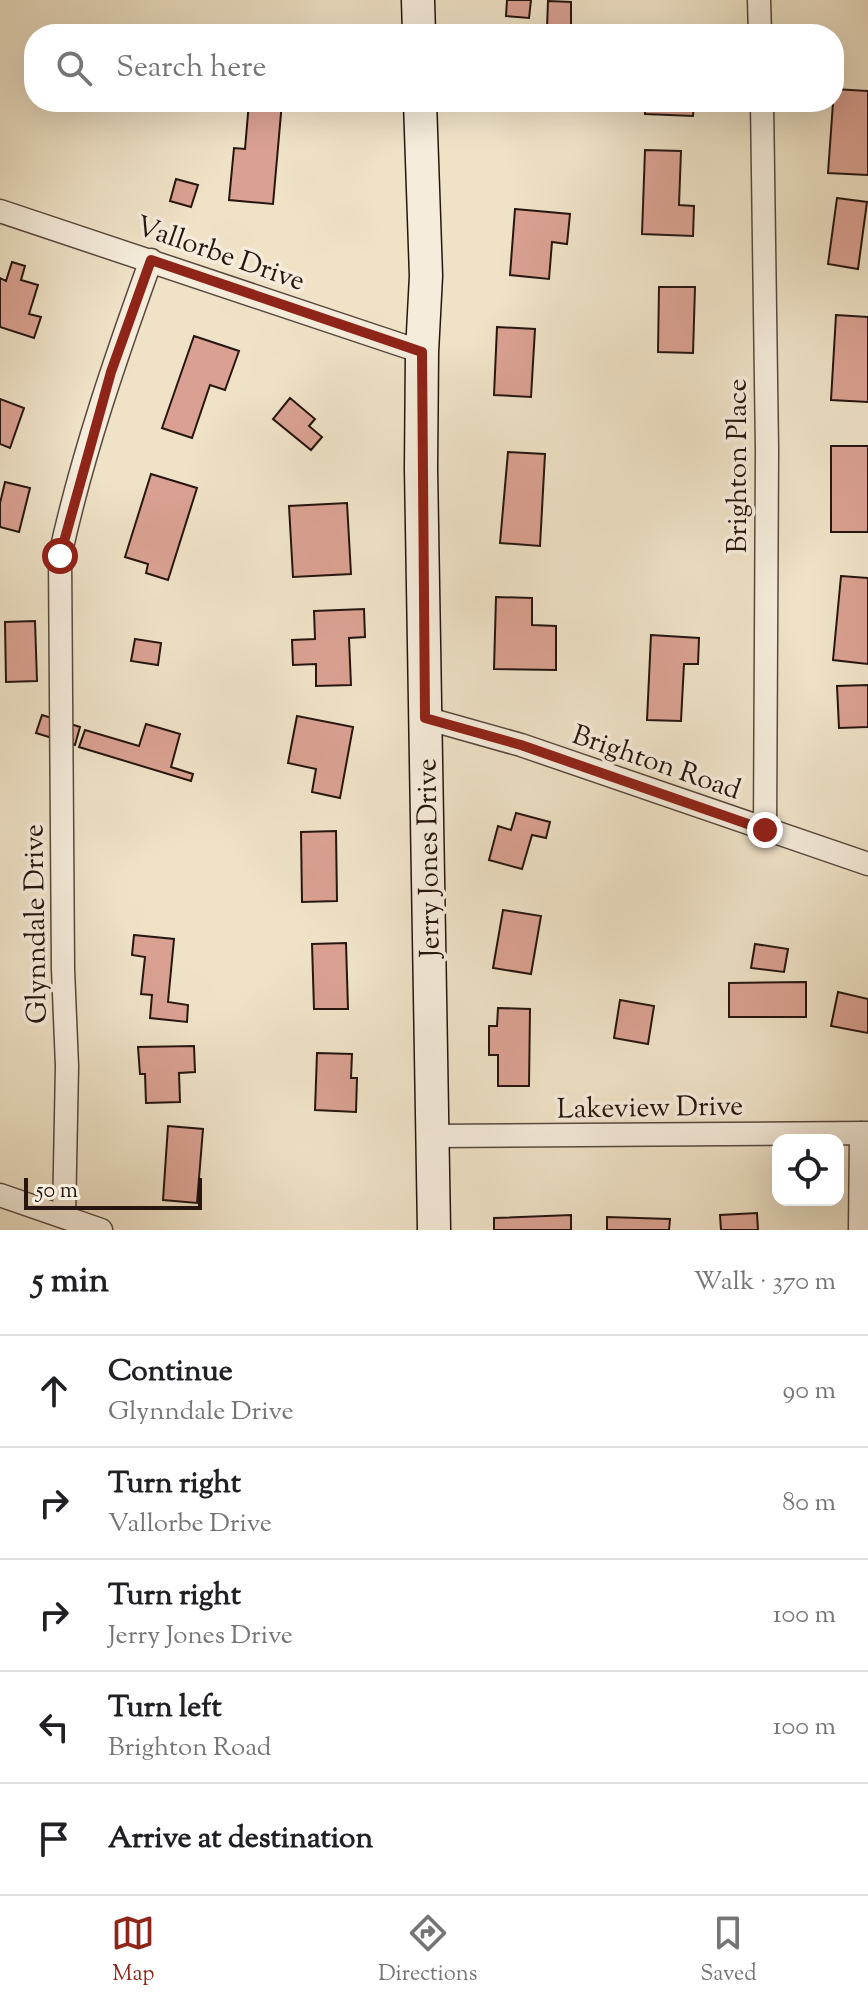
<!DOCTYPE html>
<html lang="en">
<head>
<meta charset="utf-8">
<style>
	:root { --surface:#fff; --page:#f2f2f2; --text:#202124; --muted:#757577; --line:#e0e0e0; --accent:#8f2418 }
	body { margin:0; font-family:"Sorts Mill Goudy",serif; background:var(--page); color:var(--text) }
	.controls { position:absolute; right:24px; bottom:24px; display:grid; overflow:hidden; border-radius:16px; box-shadow:0 8px 32px #0002 }
	.controls button { width:72px; height:72px; display:grid; place-items:center; padding:0; border:0; border-bottom:2px solid var(--line); background:var(--surface); color:var(--text); font:40px sans-serif }
	.scale { position:absolute; left:24px; bottom:20px; width:178px; box-sizing:border-box; padding-left:8px; border:4px solid #26160f; border-top:0; font-size:22px; line-height:28px; white-space:nowrap; color:#26160f; -webkit-text-stroke:6px #f5ecdb; paint-order:stroke }
	.stop { position:absolute; width:24px; height:24px; margin:-18px; border:6px solid #8f2418; border-radius:50%; background:#fff }
	.stop.end { background:#8f2418; border-color:#fff; box-shadow:0 2px 8px #0008 }
	.list { margin:0; padding:0; list-style:none }
	h2 { display:flex; justify-content:space-between; align-items:center; height:104px; margin:0; padding:0 32px; font-size:34px }
	h2 small { font-size:26px; font-weight:400; color:var(--muted) }
	.list li { display:grid; grid-template-columns:52px 1fr auto; gap:24px; align-items:center; box-sizing:border-box; height:112px; padding:0 32px; border-top:2px solid var(--line) }
	.list b { display:block; font-size:30px; white-space:nowrap }
	.list p { margin:0; font-size:26px; white-space:nowrap; color:var(--muted) }
	.list em { font-size:26px; font-style:normal; color:var(--muted) }
	.icon { flex:none; width:44px; height:44px; fill:none; stroke:currentColor; stroke-width:2; stroke-linecap:round; stroke-linejoin:round }
	.map { position:relative; flex:none; width:868px; height:1230px; overflow:hidden }
	.search { position:absolute; background:var(--surface); box-shadow:0 8px 32px #0002; left:24px; right:24px; top:24px; height:88px; display:flex; align-items:center; gap:20px; box-sizing:border-box; padding:0 28px; border-radius:32px; color:var(--muted); font-size:30px }
	.sheet { height:664px; background:var(--surface) }
	nav { display:flex; justify-content:space-around; align-items:center; box-sizing:border-box; height:112px; border-top:2px solid var(--line); background:var(--surface); font-size:22px; color:var(--muted) }
	nav a { display:grid; justify-items:center; gap:4px }
	nav .on { color:var(--accent) }
	.map>svg:first-child { display:block }
</style>
</head>
<body>
<div class="map">
<svg width="868" height="1230" viewBox="0 0 868 1230">
	<rect width="100%" height="100%" fill="#efe2c7"/>
	<filter id="stains"><feTurbulence type="fractalNoise" baseFrequency=".0025" numOctaves="4"/><feColorMatrix values="0 0 0 0 .2 0 0 0 0 .09 0 0 0 0 .02 0 0 0 .5 -.17"/></filter>
	<radialGradient id="worn" r=".72"><stop offset=".6" stop-color="#630" stop-opacity="0"/><stop offset="1" stop-color="#630" stop-opacity=".3"/></radialGradient>
	<path fill="#daa192" stroke="#26160f" stroke-width="2" d="M507 0H531L529 18 506 16Z
		M548 1 571 2V29L547 28Z
		M629 28 698 32V34H629Z
		M834 89 868 91V175L828 173Z
		M249 102H282L273 204 229 200 234 148 245 149Z
		M645 102H694L693 116 645 114Z
		M645 150 681 151 679 205 694 206 693 236 642 234Z
		M176 179 198 185 191 207 170 201Z
		M837 198 867 202 858 269 828 264Z
		M515 209 570 214 567 244 552 242 549 279 510 275Z
		M12 262 25 266 21 280 38 285 29 314 41 317 34 338 0 327V278L6 281Z
		M659 287H695L693 353 658 352Z
		M836 315 868 317V402L831 400Z
		M497 327 535 329 531 397 494 395Z
		M194 336 239 351 225 390 210 385 192 438 162 428Z
		M290 398 315 419 309 426 322 437 311 450 273 419Z
		M0 399 24 408 10 448 0 444Z
		M831 446H868V532H831Z
		M508 452 545 454 540 546 500 543Z
		M151 474 197 488 168 580 146 573 148 564 125 557Z
		M5 482 30 488 19 532 0 527V503Z
		M347 503 351 574 293 577 289 506Z
		M841 576 868 578V664L833 660Z
		M496 597 532 598V625L556 626V670L494 669Z
		M364 609 365 637 349 638 351 685 316 686V664L293 665 292 640 315 639 314 611Z
		M35 621 37 681 6 682 5 622Z
		M651 635 699 638 698 664H684L681 721 647 720Z
		M135 639 161 643 158 665 131 661Z
		M868 685V727L839 728 837 686Z
		M42 715 80 727 75 745 36 733Z
		M297 716 353 727 340 798 312 792 316 769 288 763Z
		M146 724 180 734 171 767 193 774 191 781 79 747 85 730 139 746Z
		M516 813 550 822 546 838 532 835 522 869 489 860 498 826 511 830Z
		M336 831 337 901 302 902 301 832Z
		M503 910 541 916 531 974 493 968Z
		M134 935 174 939 168 1002 188 1005 187 1022 150 1018 152 995 141 994 145 957 132 955Z
		M346 943 348 1009H314L312 944Z
		M755 944 788 949 784 972 751 968Z
		M806 982V1017H729V983Z
		M838 992 868 999V1033L831 1026Z
		M620 1000 654 1006 648 1044 614 1038Z
		M498 1008 530 1009 529 1086H498V1055H489V1026H497Z
		M194 1046 195 1072 179 1073 180 1102 146 1103 145 1074H140L138 1047Z
		M317 1053 352 1054 351 1078H357L356 1112 315 1110Z
		M168 1126 203 1129 197 1203 163 1200Z
		M757 1213 758 1230H721L720 1215Z
		M571 1215V1230H494V1218Z
		M607 1217 670 1219 669 1230H607Z"/>
	<g fill="none" stroke-linecap="round" stroke-linejoin="round">
		<g stroke="#58493d" stroke-width="25">
			<path id="street" d="M759 0 760 34
				M762 102 767 450 765 830
				M0 211 422 352
				M425 718 521 745 868 864
				M432 1136 868 1133
				M0 1195 101 1230
				M64 1217 67 1066 63 969 60 556C82 455 116 357 151 260
				M860 1230 861 1133"/>
		</g>
		<g stroke="#26160f" stroke-width="35">
			<path id="secondary" d="M418 0 419 34
				M420 102 426 276 422 352 421 468 434 1230"/>
		</g>
		<use href="#street" stroke="#f5ecdb" stroke-width="22"/>
		<use href="#secondary" stroke="#f5ecdb" stroke-width="32"/>
	</g>
	<g fill="none" stroke-linecap="round" stroke-linejoin="round">
		<path stroke="#8f2418" stroke-width="10" d="M60 556 111 372 151 260 422 352 425 718 521 745 765 830"/>
	</g>
	<g text-anchor="middle" stroke-width="7" stroke-linejoin="round" paint-order="stroke">
		<g font-size="28" fill="#26160f" stroke="#f5ecdb">
			<text transform="translate(221 252) rotate(19)" y="10">Vallorbe Drive</text>
			<text transform="translate(736 466) rotate(-90)" y="10">Brighton Place</text>
			<text transform="translate(657 761) rotate(19)" y="10">Brighton Road</text>
			<text transform="translate(427 858) rotate(-91)" y="10">Jerry Jones Drive</text>
			<text transform="translate(34 924) rotate(-91)" y="10">Glynndale Drive</text>
			<text transform="translate(650 1106) rotate(-1)" y="10">Lakeview Drive</text>
		</g>
	</g>
	<rect width="100%" height="100%" filter="url(#stains)"/>
	<rect width="100%" height="100%" fill="url(#worn)"/>
</svg>
<div class="controls">
<button><svg class="icon" aria-label="locate" viewBox="0 0 24 24"><circle cx="12" cy="12" r="6"/><path d="M12 2v4M12 18v4M2 12h4M18 12h4"/></svg></button>
</div>
<div class="scale">50 m</div>
<div class="stop" style="left:60px;top:556px"></div>
<div class="stop end" style="left:765px;top:830px"></div>
<div class="search"><svg class="icon" aria-label="search" viewBox="0 0 24 24"><circle cx="10" cy="10" r="6"/><path d="M15 15l6 6"/></svg>Search here</div>
</div>
<section class="sheet">
<h2>5 min<small>Walk · 370 m</small></h2>
<ul class="list">
<li><svg class="icon" aria-label="ahead" viewBox="0 0 24 24"><path d="M12 20V5M6 11l6-6 6 6"/></svg><div><b>Continue</b><p>Glynndale Drive</p></div><em>90 m</em></li>
<li><svg class="icon" aria-label="right" viewBox="0 0 24 24"><path d="M7 20v-9h11M14 6l5 5-5 5"/></svg><div><b>Turn right</b><p>Vallorbe Drive</p></div><em>80 m</em></li>
<li><svg class="icon" aria-label="right" viewBox="0 0 24 24"><path d="M7 20v-9h11M14 6l5 5-5 5"/></svg><div><b>Turn right</b><p>Jerry Jones Drive</p></div><em>100 m</em></li>
<li><svg class="icon" aria-label="left" viewBox="0 0 24 24"><path d="M17 20v-9H6M10 6l-5 5 5 5"/></svg><div><b>Turn left</b><p>Brighton Road</p></div><em>100 m</em></li>
<li><svg class="icon" aria-label="arrive" viewBox="0 0 24 24"><path d="M6 21V4h12l-3 4 3 4H6"/></svg><div><b>Arrive at destination</b></div></li>
</ul>
</section>
<nav>
<a class="on"><svg class="icon" aria-label="map" viewBox="0 0 24 24"><path d="M3 6l6-2 6 2 6-2v14l-6 2-6-2-6 2zM9 4v14M15 6v14"/></svg>Map</a>
<a><svg class="icon" aria-label="directions" viewBox="0 0 24 24"><path d="M12 3l9 9-9 9-9-9zM9 14v-3h6M13 9l2 2-2 2"/></svg>Directions</a>
<a><svg class="icon" aria-label="saved" viewBox="0 0 24 24"><path d="M7 4h10v16l-5-4-5 4z"/></svg>Saved</a>
</nav>
</body>
</html>
